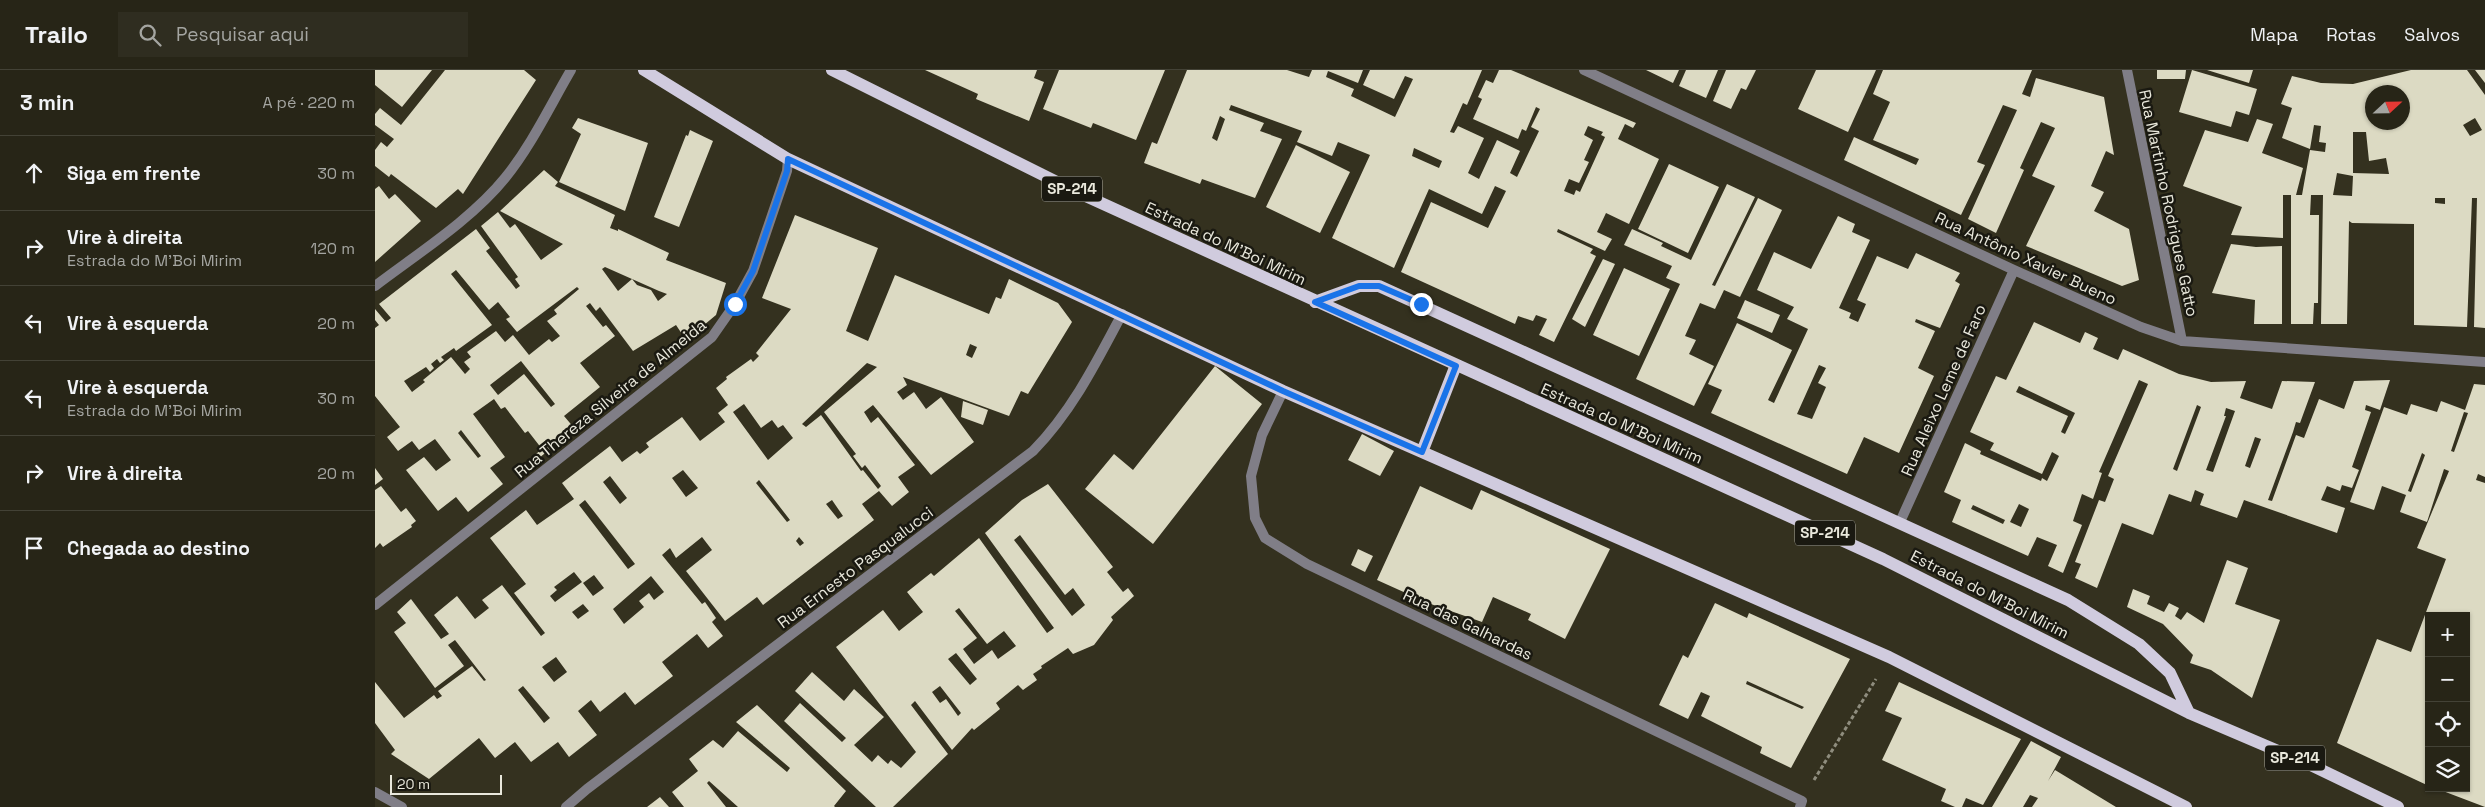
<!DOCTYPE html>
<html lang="pt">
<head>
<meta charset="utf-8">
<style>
	:root { --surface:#272517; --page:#2f2d20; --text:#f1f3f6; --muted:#a4a5a1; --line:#434236 }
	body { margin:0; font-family:"Space Grotesk",sans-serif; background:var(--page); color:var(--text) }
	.controls { position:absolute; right:15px; bottom:15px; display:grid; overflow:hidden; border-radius:0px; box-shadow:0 1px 4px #0004 }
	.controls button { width:45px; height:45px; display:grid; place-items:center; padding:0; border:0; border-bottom:1px solid var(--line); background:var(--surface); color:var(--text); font:25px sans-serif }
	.compass { position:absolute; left:1990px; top:15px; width:45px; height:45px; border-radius:50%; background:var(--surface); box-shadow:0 1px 4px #0004; rotate:68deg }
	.scale { position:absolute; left:15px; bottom:12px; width:112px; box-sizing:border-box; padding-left:5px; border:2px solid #e9e8dc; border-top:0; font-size:14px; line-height:18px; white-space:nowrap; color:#e9e8dc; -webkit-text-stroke:4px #1a1911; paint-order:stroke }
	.stop { position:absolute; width:15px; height:15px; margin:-11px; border:4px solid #1a73e8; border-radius:50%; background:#fff }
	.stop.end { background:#1a73e8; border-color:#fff; box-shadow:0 1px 5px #0008 }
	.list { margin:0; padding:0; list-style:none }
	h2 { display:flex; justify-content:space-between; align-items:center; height:65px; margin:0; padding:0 20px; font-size:21px }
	h2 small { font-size:16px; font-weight:400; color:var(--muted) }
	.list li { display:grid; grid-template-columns:32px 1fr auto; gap:15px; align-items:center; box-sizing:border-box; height:75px; padding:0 20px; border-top:1px solid var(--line) }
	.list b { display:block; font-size:19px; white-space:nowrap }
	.list p { margin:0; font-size:16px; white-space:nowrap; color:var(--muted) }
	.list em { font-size:16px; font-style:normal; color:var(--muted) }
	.icon { flex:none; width:28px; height:28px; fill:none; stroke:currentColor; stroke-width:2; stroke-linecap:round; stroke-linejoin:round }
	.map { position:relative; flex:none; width:2110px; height:737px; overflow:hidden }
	header { display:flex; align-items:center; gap:30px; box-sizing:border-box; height:70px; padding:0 25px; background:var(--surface); border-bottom:1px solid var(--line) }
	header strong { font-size:24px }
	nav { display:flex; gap:28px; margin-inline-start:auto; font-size:18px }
	.search { width:350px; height:45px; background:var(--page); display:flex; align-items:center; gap:12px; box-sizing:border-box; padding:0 18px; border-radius:0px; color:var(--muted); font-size:19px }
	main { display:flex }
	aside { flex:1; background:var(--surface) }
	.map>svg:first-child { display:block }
</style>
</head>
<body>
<header>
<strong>Trailo</strong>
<div class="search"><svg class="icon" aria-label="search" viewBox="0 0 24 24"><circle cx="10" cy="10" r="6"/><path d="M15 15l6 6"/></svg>Pesquisar aqui</div>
<nav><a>Mapa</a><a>Rotas</a><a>Salvos</a></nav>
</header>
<main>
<aside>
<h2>3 min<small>A pé · 220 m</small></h2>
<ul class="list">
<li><svg class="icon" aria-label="ahead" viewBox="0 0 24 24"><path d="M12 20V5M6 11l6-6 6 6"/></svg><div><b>Siga em frente</b></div><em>30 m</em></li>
<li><svg class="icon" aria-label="right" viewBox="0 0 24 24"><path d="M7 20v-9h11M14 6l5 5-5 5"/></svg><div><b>Vire à direita</b><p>Estrada do M'Boi Mirim</p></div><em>120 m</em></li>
<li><svg class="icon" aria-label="left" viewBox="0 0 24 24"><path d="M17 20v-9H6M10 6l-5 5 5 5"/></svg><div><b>Vire à esquerda</b></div><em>20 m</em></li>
<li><svg class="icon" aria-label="left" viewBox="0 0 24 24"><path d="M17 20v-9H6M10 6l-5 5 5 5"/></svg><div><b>Vire à esquerda</b><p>Estrada do M'Boi Mirim</p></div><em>30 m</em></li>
<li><svg class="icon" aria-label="right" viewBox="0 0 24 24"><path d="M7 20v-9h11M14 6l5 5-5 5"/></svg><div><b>Vire à direita</b></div><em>20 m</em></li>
<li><svg class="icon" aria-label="arrive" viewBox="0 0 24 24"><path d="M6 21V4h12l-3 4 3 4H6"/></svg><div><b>Chegada ao destino</b></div></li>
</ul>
</aside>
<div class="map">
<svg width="2110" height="737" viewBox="0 0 2110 737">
	<rect width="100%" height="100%" fill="#34311f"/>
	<path fill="#dcdac3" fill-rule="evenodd" d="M0 0H57L27 37 0 15Z
		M70 0H149L161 10 88 124 83 119 61 138 16 104 14 107 0 96V80L6 72 12 77 19 69 0 55V44L5 38 26 55Z
		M550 0H662L659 8 669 12 654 51 601 29 603 24Z
		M684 0H790L761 70 718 53 716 58 668 39Z
		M812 0H912L934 7 937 0H988L983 13 953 1 951 7 979 19 976 26 1020 47 1038 9 1030 6 1019 29 988 15 995 0H1107L1092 35 1088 33 1075 62 1079 63 1083 56 1109 68 1093 103 1104 109 1122 70 1145 81 1135 103 1142 107 1164 61 1156 57 1165 39 1161 37 1151 61 1147 59 1143 69 1098 49 1107 29 1103 27 1111 10 1118 13 1124 0H1136L1261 53 1258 58 1250 54 1243 69 1284 89 1254 154 1231 143 1222 162 1237 169 1230 181 1183 159 1182 162 1218 179 1215 183 1221 186 1179 272 1164 265 1172 249 1161 245 1158 251 1143 246 1140 254 1026 202 1056 132 1113 158 1131 121 1120 116 1107 144 1054 119 1019 198 957 168 995 85 963 72 957 86 922 72 927 61 856 35 854 40 889 53 885 61 907 69 880 128 827 109 825 114 769 93 777 72 782 74ZM845 46 850 49 842 71 837 68ZM1213 56 1228 62 1226 65 1230 67 1205 122 1201 120 1199 125 1189 121 1194 109 1204 113 1214 92 1209 90 1218 70 1209 65ZM1039 78 1067 91 1064 98 1037 86Z
		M1271 0H1304L1298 13Z
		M1311 0H1343L1331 28 1304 16Z
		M1351 0H1381L1371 20 1366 18 1356 39 1338 31Z
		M1441 0H1501L1473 62 1423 39Z
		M1508 0H1657L1647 24 1655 27 1661 8 1729 27 1739 85 1731 81 1716 116 1729 122 1719 141 1754 159 1764 210 1747 216 1651 176 1680 116 1657 106 1680 58 1666 52 1645 98 1649 100 1621 163 1593 149 1642 40 1628 35 1602 92 1610 95 1586 145 1469 90 1479 67 1541 95 1544 89 1498 70 1515 32 1498 24Z
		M1782 0H1811L1810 9H1782Z
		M1817 0 1882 19 1874 45 1861 41 1856 57 1804 42Z
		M1832 0H1878L1874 13Z
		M2036 0H2092L2110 25V258L2099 257 2102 128H2097L2092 257 2039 255V154L1977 153 1974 151 1972 254H1946L1948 125H1936L1935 145H1944L1943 233H1939L1938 254H1916V125H1908V168L1856 165 1867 137 1808 116 1830 60 1873 72 1882 49 1898 54 1887 83 1928 98 1921 125H1927L1935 80 1950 82 1951 73 1944 72 1946 56 1939 55 1935 79 1907 68 1917 38 1906 34 1917 6 1946 13 1978 14ZM1998 22H2028V52H1998ZM2100 48 2107 60 2095 66 2088 55ZM1978 62H1991L1994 91 2011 88 2014 104 1978 103ZM1962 103 1978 106 1977 126 1958 125ZM2060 128H2070V134L2060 133Z
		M2100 0H2110V13Z
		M203 48 273 73 250 141 184 112 206 64 197 58Z
		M315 60 338 71 304 157 279 147 311 65 313 66Z
		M921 75 975 102 945 163 891 137Z
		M1294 94 1344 117 1313 183 1263 159Z
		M169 100 183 112 180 116 240 145 235 158 243 161V159L294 183 291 190 351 213 341 245 311 270 301 255 258 281 225 237 221 241 215 233 211 236 228 257 231 255 240 266 205 293 225 317 189 346 200 359 164 388 161 384 167 379 153 361 150 363 130 337 126 339 119 329 98 344 130 387 115 398 128 414 93 442 81 427 63 441 31 400 49 387 61 401 76 390 60 369 44 380 37 371 23 381 12 367 25 357 0 326V258L4 255 0 250V239L11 252 16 248 4 234 101 159 115 178 111 181 141 219 145 216 140 209 143 207 106 156 123 142 135 158 140 154 166 190 188 174 125 141ZM230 197 257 209 243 221 227 199ZM81 200 114 240 123 232 135 247 131 249 142 262 202 217 204 219 179 240 182 244 172 251 185 266 177 272 174 269 154 285 138 265 130 272 121 261 92 282 96 287 89 292 95 299 90 304 76 287 48 310 50 312 37 322 29 311 51 297 55 302 59 298 56 294 62 289 65 293 69 290 66 287 79 278 81 281 117 255 76 204ZM257 209 284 221 292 224 283 231 276 220 262 215ZM146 291 180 334 176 337 149 304 123 325 115 315ZM86 360 106 386 103 388 83 363Z
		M1352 114 1380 127 1337 215 1340 216 1383 128 1407 140 1365 227 1349 220 1340 239 1325 233 1310 266 1321 270 1314 284 1339 296 1319 336 1261 309 1305 214 1291 208 1297 196 1249 175 1257 159 1288 173 1286 176 1316 190Z
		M4 116 14 129 20 124 46 151 0 192V119Z
		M420 145 503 178 471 261 493 271 520 205 614 244 621 227 626 229 634 209 683 233 697 252 653 324 646 321 634 346 528 307 532 315 522 322 528 330 539 322 551 339 566 327 599 372 556 405 498 335 489 342 496 353 503 347 540 395 523 407 534 422 517 436 504 421 487 434 499 450 388 535 382 527 350 551 311 501 337 480 327 467 301 488 295 478 287 485 327 534 330 532 341 548 337 552 348 566 333 578 322 564 287 592 298 606 260 635 250 622 225 642 216 630 203 641 222 665 194 687 183 672 156 692 140 672 120 688 104 668 54 709 16 684 20 680 0 653V612L29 648 59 625 62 629 67 626 63 621 97 596 109 611 111 610 80 570 73 575 89 596 60 618 19 562 31 553 22 542 36 529 66 569 74 564 59 545 82 526 100 549 114 538 107 530 127 515 166 566 170 563 139 523 151 514 115 468 151 440 162 455 199 429 187 413 235 376 247 392 262 381 265 384 274 377 271 373 307 347 325 371 350 352 343 343 353 335 341 318 352 309 351 307 376 289 378 292 384 286 381 283 416 239 387 228ZM595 274 602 277 597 288 591 285ZM492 293 502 297 449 342 481 384 478 386 487 398 490 395 506 416 503 419 488 400 486 401 446 345 431 357 427 354ZM369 334 386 358 397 350 403 358 408 355 418 368 393 390 358 342ZM308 400 323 418 311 427 297 408ZM235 406 252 428 245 434 228 412ZM384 410 415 450 412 452 381 413ZM210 430 260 494 253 499 204 435ZM457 430 468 446 463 449 451 434ZM424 467 429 473 425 476 421 471ZM199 502 207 512 180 532 175 526 182 520 179 517ZM219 505 229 518 218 526 208 513ZM276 506 289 522 279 530 274 523 264 531 269 537 249 554 238 539ZM208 534 214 541 203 549 197 542ZM181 587 192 602 179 612 167 597ZM148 616 175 648 169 653 143 620Z
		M1463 146 1480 154 1477 162 1495 170 1464 238 1476 243 1474 248 1483 252 1491 234 1482 230 1502 186 1533 199 1541 183 1585 203 1580 211 1585 214 1565 258 1541 249 1540 252 1560 261 1543 298 1559 306 1524 383 1489 367 1472 404 1336 343 1347 320 1333 314 1362 253 1417 280 1393 330 1399 333 1433 259 1412 249 1419 237 1382 220 1399 182 1436 199ZM1444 295 1451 298 1443 313 1451 317 1437 349 1422 344Z
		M1856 174 1881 177 1907 176V254H1879L1880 230 1837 223Z
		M1228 189 1240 194 1210 257 1197 249Z
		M1249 198 1295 219 1264 286 1218 265Z
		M1370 230 1405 245 1397 263 1362 248Z
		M1659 252 1705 273 1710 262 1723 268 1718 279 1743 290 1748 279 1804 304 1836 312 1871 311 1865 328 1897 339 1907 311 1940 312 1925 353 1921 352 1918 362 1893 430 1897 431 1921 365 1929 368 1944 329 1969 339 1979 311 2015 310 2005 340 1991 335 1990 340 1996 342 1977 397 1984 400 1977 418 1967 415 1965 421 1952 416 1946 430 1970 438 1962 463 1869 430 1862 448 1825 435 1829 424 1820 420 1816 432 1794 424 1778 465 1747 453 1722 518 1700 508 1706 494 1700 492 1724 430 1730 432 1739 409 1733 406 1773 314 1764 310 1724 402 1727 403 1718 429 1707 424 1698 451 1707 455 1688 503 1673 496 1682 475 1662 467 1653 486 1577 452 1586 430 1569 422 1590 373 1606 381 1605 384 1666 411 1667 408 1672 411 1684 386 1677 382 1667 404 1615 380 1619 373 1595 362 1621 306 1631 310ZM1644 316 1700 343 1690 364 1686 362 1693 346 1641 322ZM1822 335 1826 337 1802 401 1798 399ZM1851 338 1860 341 1838 402 1831 400 1851 346H1849ZM1880 367 1886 369 1875 398 1870 396ZM1644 434 1654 439 1646 457 1635 452ZM1598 435 1630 450 1628 454 1596 439Z
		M840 296 887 334 778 474 710 419 739 384 758 400Z
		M2099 314 2110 315V407L2103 404 2101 410 2110 413V737L2060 718H2091V546H2054V716L1962 673 2002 569 2036 582 2071 489 2042 478 2074 401 2069 399 2052 452 2025 442 2031 425 2007 416 1999 440 1975 432 2009 337 2032 345 2036 334 2062 342 2066 331 2090 340ZM2089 342 2093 343 2079 382 2076 381ZM2047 383 2050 385 2036 422 2033 421Z
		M588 331 613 340 608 355 586 347Z
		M987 364 1019 381 1005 406 973 390Z
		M0 398 8 409 0 415Z
		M673 414 738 497 732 502 748 522 753 518 759 526 736 547 738 550 719 575 698 584 693 578 666 596 667 598 658 604 662 610 648 620 643 615 621 633 625 639 599 660 597 658 577 680 540 631 536 635 573 684 518 737H501L409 651 425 633 467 672 471 668 420 621 437 602 469 631 479 619 509 647 479 675 497 692 503 685 513 694 516 690 526 698 541 682 461 577 508 540 524 561 548 542 532 522 556 503 559 506 604 468 672 563 679 558 610 463 647 430ZM645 465 690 525 698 518 710 535 697 546 639 470ZM584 538 612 574 629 561 641 576 623 589 617 580 599 594 588 579 602 568 580 541ZM581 583 602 609 595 615 573 589ZM565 616 586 643 583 646 571 629 565 633 557 622Z
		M6 416 26 442 31 438 41 451 36 455 37 457 8 477 5 473 0 478V420Z
		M1045 416 1097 440 1106 420 1235 479 1190 569 1153 550 1156 544 1118 527 1107 552 1053 533 1002 510Z
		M983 479 998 486 990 502 976 495Z
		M1852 490 1873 498 1860 534 1905 550 1877 628 1836 600 1815 593 1818 585 1788 554 1752 537 1758 519 1775 526 1772 534 1789 542 1794 533 1804 538 1800 546 1806 550 1812 542 1829 553Z
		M1340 533 1372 548 1374 543 1475 589 1416 698 1385 683 1387 677 1326 646 1335 626 1326 622 1313 649 1284 635 1308 585 1313 588ZM1372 611 1429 637 1427 639 1371 614Z
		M1524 612 1646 669 1608 735 1591 728 1587 737H1580L1566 731 1571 719 1507 690 1527 648 1510 641Z
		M382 635 471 721 459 736 460 737H363L334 711 332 713 351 737H309L297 722 323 701 314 689 338 670 348 678 363 661 412 702 415 698 361 652Z
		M1656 671 1686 687 1673 711 1680 700 1741 737H1657L1663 728 1655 725 1648 737H1617Z
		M285 727 294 737H272Z"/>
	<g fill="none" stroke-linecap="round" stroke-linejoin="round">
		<path stroke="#8f8d7e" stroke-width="3" stroke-dasharray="4 2.5" stroke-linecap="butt" d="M1439 710 1501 609"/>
		<path stroke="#807e87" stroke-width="10" d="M1209 0 1639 200 1766 257 1807 271 2110 292
			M1752 0 1807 271
			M0 216C42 184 97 149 130 108 156 76 175 36 196 0
			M908 321 887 365 876 406 880 448 890 468 932 494 1427 731 1425 737
			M1525 452 1639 200
			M0 535 337 267 360 234 378 201 412 101 413 89
			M0 722 27 737
			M191 737 212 719 658 381C697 341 721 293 747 244"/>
		<path stroke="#d0cbde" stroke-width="12" d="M269 0 413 89 908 321 1514 587 1811 737
			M457 0 702 122 1508 489 1814 643 1936 695 2023 737
			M940 232 984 216H1004L1693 530 1764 574 1795 603 1814 643
			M1047 382 1081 295"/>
	</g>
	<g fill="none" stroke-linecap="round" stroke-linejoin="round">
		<path stroke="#1a73e8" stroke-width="6" d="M360 234 378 201 412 101 413 89 908 321 1047 382 1081 296 940 232 984 216H1004L1046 234"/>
	</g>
	<g text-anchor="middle" stroke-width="5" stroke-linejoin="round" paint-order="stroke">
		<g fill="#1a1911" stroke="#abaa9f" stroke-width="1">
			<rect x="667" y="106.5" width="60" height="25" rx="4"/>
			<rect x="1420" y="450.5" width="60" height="25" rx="4"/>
			<rect x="1890" y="675.5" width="60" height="25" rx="4"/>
		</g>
		<g font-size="15" font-weight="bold" fill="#e9e8dc">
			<text x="697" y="124">SP-214</text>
			<text x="1450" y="468">SP-214</text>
			<text x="1920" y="693">SP-214</text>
		</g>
		<g font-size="16" fill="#e9e8dc" stroke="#1a1911">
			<text transform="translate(1794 133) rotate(78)" y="6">Rua Martinho Rodrigues Gatto</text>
			<text transform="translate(851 173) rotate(25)" y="6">Estrada do M'Boi Mirim</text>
			<text transform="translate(1651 188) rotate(25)" y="6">Rua Antônio Xavier Bueno</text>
			<text transform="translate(1568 320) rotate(-66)" y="6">Rua Aleixo Leme de Faro</text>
			<text transform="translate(235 328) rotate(-39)" y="6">Rua Thereza Silveira de Almeida</text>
			<text transform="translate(1247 353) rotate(24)" y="6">Estrada do M'Boi Mirim</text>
			<text transform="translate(480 497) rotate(-37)" y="6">Rua Ernesto Pasqualucci</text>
			<text transform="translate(1615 524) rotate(27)" y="6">Estrada do M'Boi Mirim</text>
			<text transform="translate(1093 554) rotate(26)" y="6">Rua das Galhardas</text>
		</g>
	</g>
</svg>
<div class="controls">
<button>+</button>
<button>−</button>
<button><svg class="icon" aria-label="locate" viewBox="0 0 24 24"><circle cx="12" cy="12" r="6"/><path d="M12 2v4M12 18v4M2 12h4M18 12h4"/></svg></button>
<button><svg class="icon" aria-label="layers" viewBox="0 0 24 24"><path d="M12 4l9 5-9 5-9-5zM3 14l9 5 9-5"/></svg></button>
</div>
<svg class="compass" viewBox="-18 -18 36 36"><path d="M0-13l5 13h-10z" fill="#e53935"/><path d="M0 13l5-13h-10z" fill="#a4a5a1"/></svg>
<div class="scale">20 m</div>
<div class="stop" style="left:360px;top:234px"></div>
<div class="stop end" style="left:1046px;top:234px"></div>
</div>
</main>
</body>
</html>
